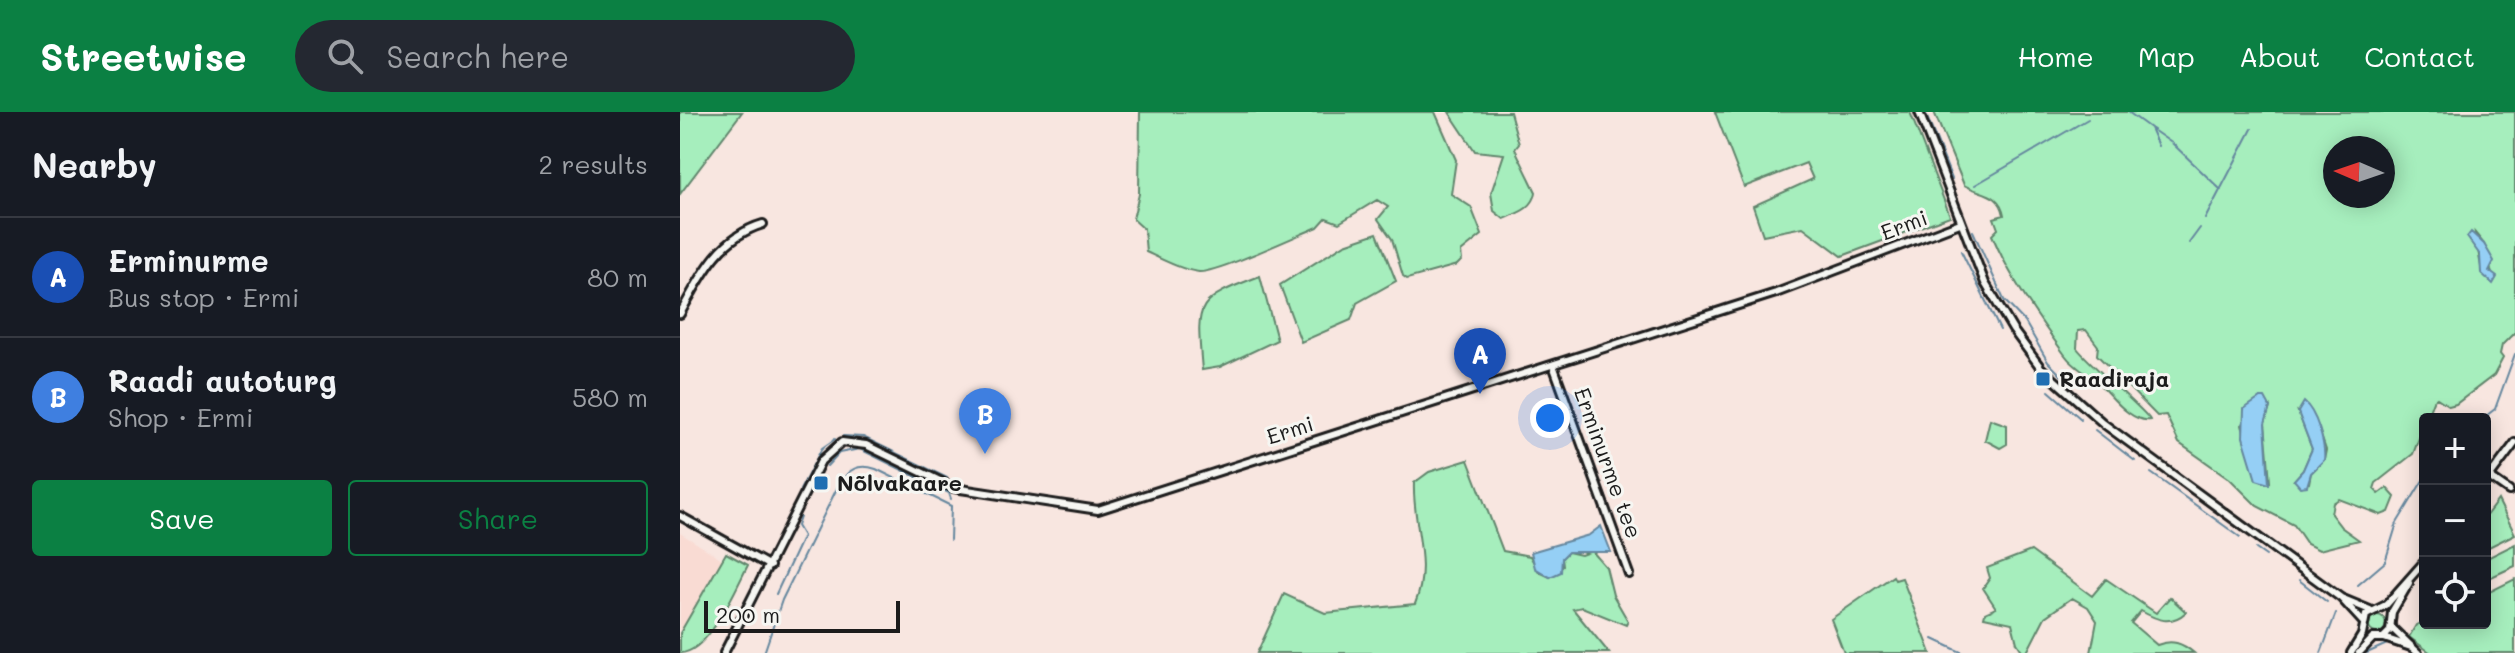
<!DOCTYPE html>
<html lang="en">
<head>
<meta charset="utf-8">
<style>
	:root { --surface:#171b24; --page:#242831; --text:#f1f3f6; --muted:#9ea1a6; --line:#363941; --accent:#0b8043 }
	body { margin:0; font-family:Mali,sans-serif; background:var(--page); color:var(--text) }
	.controls { position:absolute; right:24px; bottom:24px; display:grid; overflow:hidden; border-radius:8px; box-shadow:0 4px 20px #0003 }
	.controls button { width:72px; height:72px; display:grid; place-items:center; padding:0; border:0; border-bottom:2px solid var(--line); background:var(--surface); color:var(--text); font:40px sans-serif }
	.compass { position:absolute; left:1643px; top:24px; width:72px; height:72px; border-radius:50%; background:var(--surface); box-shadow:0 4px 20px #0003; rotate:272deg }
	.scale { position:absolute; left:24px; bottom:20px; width:196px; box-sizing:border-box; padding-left:8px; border:4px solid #1c1c1c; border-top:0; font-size:22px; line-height:28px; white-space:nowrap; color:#1c1c1c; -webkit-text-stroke:6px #f6f6f2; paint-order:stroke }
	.you { position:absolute; left:870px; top:306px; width:28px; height:28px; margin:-20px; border:6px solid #fff; border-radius:50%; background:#1a73e8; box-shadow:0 0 0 12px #1a73e833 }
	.badge { display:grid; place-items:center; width:52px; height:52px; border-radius:50%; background:var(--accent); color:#fff; font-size:26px; font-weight:700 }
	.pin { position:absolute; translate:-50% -66px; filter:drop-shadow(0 2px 4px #0008) }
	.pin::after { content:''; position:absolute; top:42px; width:28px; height:24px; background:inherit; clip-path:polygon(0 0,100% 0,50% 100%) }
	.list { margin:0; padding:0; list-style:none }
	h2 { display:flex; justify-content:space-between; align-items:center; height:104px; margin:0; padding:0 32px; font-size:34px }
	h2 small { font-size:26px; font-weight:400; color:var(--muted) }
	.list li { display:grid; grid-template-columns:52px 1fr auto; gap:24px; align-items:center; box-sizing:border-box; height:120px; padding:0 32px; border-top:2px solid var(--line) }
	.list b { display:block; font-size:30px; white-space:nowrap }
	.list p { margin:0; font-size:26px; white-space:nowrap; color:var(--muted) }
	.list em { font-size:26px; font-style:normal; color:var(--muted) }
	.actions { display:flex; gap:16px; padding:24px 32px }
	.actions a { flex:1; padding:18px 0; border:2px solid var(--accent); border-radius:8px; text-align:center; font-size:28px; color:var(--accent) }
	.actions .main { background:var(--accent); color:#fff }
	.icon { flex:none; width:44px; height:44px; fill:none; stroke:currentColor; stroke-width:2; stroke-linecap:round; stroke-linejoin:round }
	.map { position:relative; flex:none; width:1835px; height:541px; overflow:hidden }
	header { display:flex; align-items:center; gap:48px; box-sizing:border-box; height:112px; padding:0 40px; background:var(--accent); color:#fff }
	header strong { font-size:38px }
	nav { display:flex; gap:44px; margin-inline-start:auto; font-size:28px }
	.search { width:560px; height:72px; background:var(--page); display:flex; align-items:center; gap:20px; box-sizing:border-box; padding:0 28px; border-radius:44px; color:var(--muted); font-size:30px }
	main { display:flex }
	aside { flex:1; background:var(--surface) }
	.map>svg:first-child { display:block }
</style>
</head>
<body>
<header>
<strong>Streetwise</strong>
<div class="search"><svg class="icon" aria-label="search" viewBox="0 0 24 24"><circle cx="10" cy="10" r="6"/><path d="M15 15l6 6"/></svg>Search here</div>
<nav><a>Home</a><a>Map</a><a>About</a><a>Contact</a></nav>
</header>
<main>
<aside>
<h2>Nearby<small>2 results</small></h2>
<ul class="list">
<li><span class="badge" style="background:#1a4fb4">A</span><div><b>Erminurme</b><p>Bus stop · Ermi</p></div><em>80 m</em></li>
<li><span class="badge" style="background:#3f7fe0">B</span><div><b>Raadi autoturg</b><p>Shop · Ermi</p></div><em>580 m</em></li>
</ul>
<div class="actions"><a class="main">Save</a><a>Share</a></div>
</aside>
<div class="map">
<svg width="1835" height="541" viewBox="0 0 1835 541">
	<rect width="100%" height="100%" fill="#f8e6e0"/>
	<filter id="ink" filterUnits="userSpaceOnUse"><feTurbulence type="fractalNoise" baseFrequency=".0125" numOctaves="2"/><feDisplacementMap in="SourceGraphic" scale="16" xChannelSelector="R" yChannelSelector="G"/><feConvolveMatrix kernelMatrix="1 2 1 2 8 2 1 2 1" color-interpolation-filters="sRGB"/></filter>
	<g filter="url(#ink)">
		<path fill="#f9dbd3" d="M0 421 42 447 0 521Z"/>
		<path fill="#a6eebd" stroke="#61856c" stroke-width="2" fill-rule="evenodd" d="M0 0H62L0 82Z
			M460 0H755L776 48 771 82 791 95 802 123 781 140 782 148 777 153 727 167 723 164 712 127 698 107 708 95 697 88 659 111 646 106 638 115C618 123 537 161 519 160 502 158 483 148 466 140L464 117 453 107 459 82Z
			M769 0H830L839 32 835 37 856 80C854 96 838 101 824 107L814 99 811 81 824 42 795 39Z
			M1035 0H1230L1270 104 1162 144 1123 115 1083 123 1073 94 1133 67 1126 51 1064 75Z
			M1254 0H1835V220L1822 233 1820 242 1823 246 1814 263 1776 292 1769 294 1757 286 1753 289 1733 342 1696 371 1694 377 1699 382 1707 376 1715 385 1709 400 1701 403 1659 387 1653 391 1651 402 1661 415 1679 428 1639 438 1627 432 1614 413 1577 394 1550 367 1499 331 1486 303 1477 304 1417 243 1418 234 1406 218 1398 219 1397 236C1409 252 1468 301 1470 308 1452 311 1434 287 1422 275 1411 263 1395 257 1385 243 1358 206 1330 166 1312 123L1318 117 1314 106 1324 103C1320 80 1302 83 1284 73ZM1655 36H1703V84H1655ZM1795 121 1804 132 1812 162 1801 155ZM1590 295 1585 311 1590 370 1576 367 1562 313ZM1618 300 1637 312 1646 338 1644 348 1631 361 1629 371 1614 368 1623 358 1632 337Z
			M697 121 716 169 677 191 671 208 621 230 600 173 665 132Z
			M580 164 597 228 540 255 522 258C516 190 514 189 580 164Z
			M1310 307 1327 313V332L1320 336 1305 328Z
			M788 348 823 439 850 444 859 460 870 465 883 454 882 446 888 440 901 443 912 439 926 455 933 483 948 509 946 513 902 495 893 497 929 541H577L604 482 645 501 735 492C752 451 732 412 734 371L749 360Z
			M1818 388 1835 422 1805 437V405Z
			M1835 432V454L1805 468V447Z
			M1351 439 1412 484 1426 467 1476 501 1490 485 1506 500C1491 514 1477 508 1461 499L1451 511 1477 533C1492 527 1502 531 1514 541H1411L1417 509 1408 495 1392 486 1365 505 1347 540H1343L1337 531 1332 511 1304 505 1305 501 1316 496 1303 476 1310 466 1307 456Z
			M46 441 68 453C56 476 29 541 0 541V521Z
			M1213 464 1215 468 1222 466 1251 541H1164L1151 507Z
			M1835 467V541H1751L1729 525 1736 513 1745 509 1805 511V482Z
			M1688 512a9 9 0 1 1 18 0a9 9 0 1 1-18 0Z"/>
		<path fill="#95cff5" stroke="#65879e" stroke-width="2" d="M1791 120 1804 132 1814 149 1809 159 1817 165 1813 172 1801 161 1800 143 1787 125Z
			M1580 286H1585L1590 295 1585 312 1589 372 1576 368 1563 325 1564 297Z
			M1624 290C1636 299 1646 333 1644 348L1631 361 1627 374 1620 375 1614 368 1623 358 1632 337 1618 300Z
			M921 414 931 440H888L882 446 881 460 870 465 855 456 851 440 909 423Z"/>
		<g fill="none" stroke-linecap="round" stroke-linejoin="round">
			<path stroke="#65879e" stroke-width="2" d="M1245 0 1272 67
				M1448 0 1470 16 1478 34
				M1470 16 1493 32 1541 78
				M1295 73 1408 7
				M1525 107 1572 17
				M1293 119 1324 188 1345 210 1368 250 1390 272
				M1509 131 1520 116
				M1281 139 1320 218
				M1369 279 1401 307
				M1802 307 1815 297 1835 242
				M1415 318 1455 349
				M163 324 183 325 267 366
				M147 354 159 341 180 337 269 381 271 387
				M1471 361 1560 425
				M120 378 142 336 155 327
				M1576 437 1586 444
				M1619 468 1647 490
				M1678 473 1705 450 1717 411 1745 365
				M96 482 123 424 117 414 120 405
				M1253 527 1283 541
				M84 541 102 488 159 372C169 357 178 351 196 357L271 394 270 428
				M1641 541 1656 501
				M1687 541 1707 532"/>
			<g stroke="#1c1c1c" stroke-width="12">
				<path id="minor" d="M1239 0 1305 171 1333 218 1361 256 1424 312 1661 486 1683 510
					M0 202C21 164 39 125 83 112
					M873 253 949 462
					M1809 365 1829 379
					M1805 371 1835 331
					M0 404 90 454
					M1661 486 1690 498
					M1711 515 1738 541
					M1704 526 1731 535
					M44 541 141 349 162 330 186 333 274 376 418 398 1096 181 1280 111
					M1671 541 1682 523 1686 503 1706 493 1745 449
					M1679 541 1693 526H1703L1710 519 1712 500 1729 471"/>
			</g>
			<use href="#minor" stroke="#f6f6f2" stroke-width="6"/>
		</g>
	</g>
	<g fill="#1f6fb2" stroke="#f6f6f2" stroke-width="3">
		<rect x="1355" y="259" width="16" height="16" rx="4"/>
		<rect x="133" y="363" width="16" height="16" rx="4"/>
	</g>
	<g text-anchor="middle" stroke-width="6" stroke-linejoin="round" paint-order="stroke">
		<g font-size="22" fill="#1c1c1c" stroke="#f6f6f2">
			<text transform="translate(1224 113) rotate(-21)" y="8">Ermi</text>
			<text transform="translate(610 318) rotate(-18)" y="8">Ermi</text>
			<text transform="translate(928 351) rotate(70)" y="8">Erminurme tee</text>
		</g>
		<g font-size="22" font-weight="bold" fill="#1c1c1c" stroke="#f6f6f2" text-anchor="start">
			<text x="1379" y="275">Raadiraja</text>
			<text x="157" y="379">Nõlvakaare</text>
		</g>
	</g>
</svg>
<div class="controls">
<button>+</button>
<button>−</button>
<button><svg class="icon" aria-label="locate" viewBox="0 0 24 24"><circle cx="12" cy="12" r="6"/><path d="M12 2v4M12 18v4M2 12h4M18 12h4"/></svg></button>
</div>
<svg class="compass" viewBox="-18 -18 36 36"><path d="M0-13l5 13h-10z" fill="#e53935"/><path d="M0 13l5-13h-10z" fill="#9ea1a6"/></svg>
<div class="scale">200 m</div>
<div class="you"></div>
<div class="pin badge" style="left:800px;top:282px;background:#1a4fb4">A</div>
<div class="pin badge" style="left:305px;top:342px;background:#3f7fe0">B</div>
</div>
</main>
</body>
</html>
